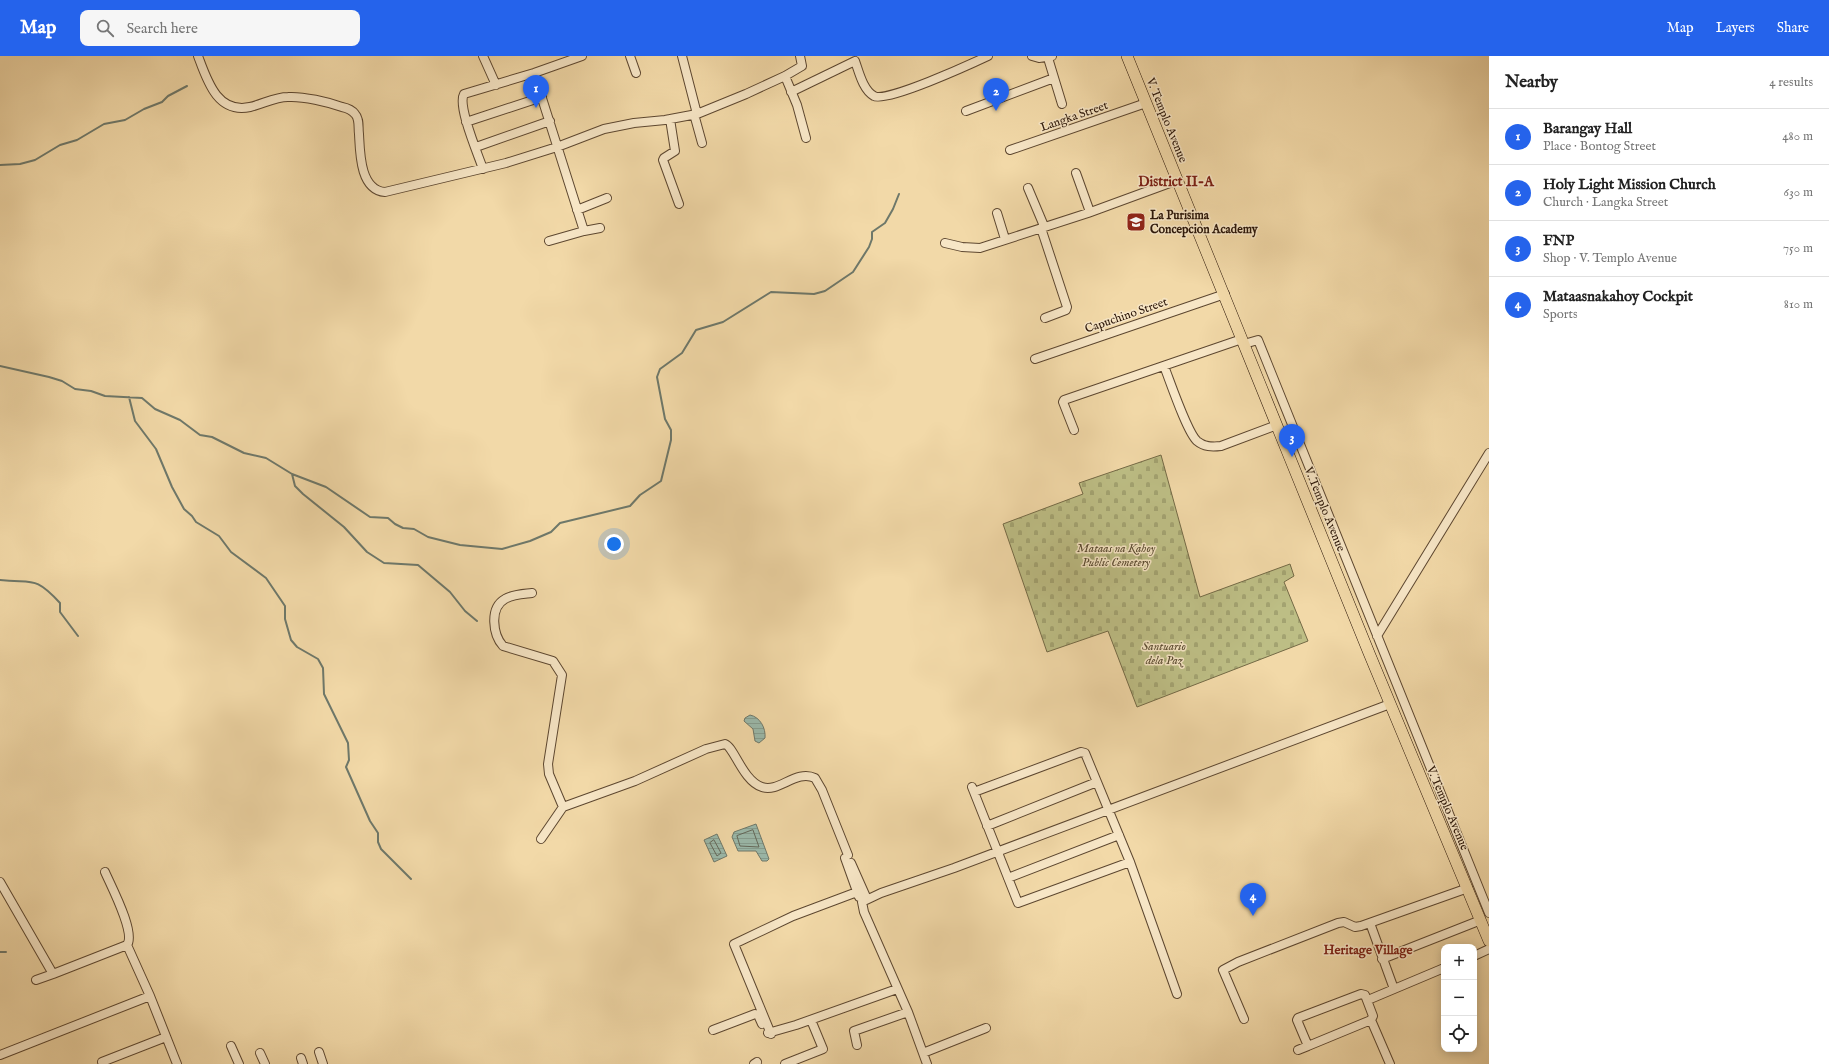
<!DOCTYPE html>
<html lang="en">
<head>
<meta charset="utf-8">
<style>
	:root { --surface:#fff; --page:#f6f6f6; --text:#222; --muted:#767676; --line:#e0e0e0; --accent:#2563eb }
	body { margin:0; font-family:"IM FELL English",serif; background:var(--page); color:var(--text) }
	.controls { position:absolute; right:12px; bottom:12px; display:grid; overflow:hidden; border-radius:8px; box-shadow:0 2px 10px #0003 }
	.controls button { width:36px; height:36px; display:grid; place-items:center; padding:0; border:0; border-bottom:1px solid var(--line); background:var(--surface); color:var(--text); font:20px sans-serif }
	.you { position:absolute; left:614px; top:488px; width:14px; height:14px; margin:-10px; border:3px solid #fff; border-radius:50%; background:#1a73e8; box-shadow:0 0 0 6px #1a73e833 }
	.badge { display:grid; place-items:center; width:26px; height:26px; border-radius:50%; background:var(--accent); color:#fff; font-size:13px; font-weight:700 }
	.pin { position:absolute; translate:-50% -33px; filter:drop-shadow(0 1px 2px #0008) }
	.pin::after { content:''; position:absolute; top:21px; width:14px; height:12px; background:inherit; clip-path:polygon(0 0,100% 0,50% 100%) }
	.list { margin:0; padding:0; list-style:none }
	h2 { display:flex; justify-content:space-between; align-items:center; height:52px; margin:0; padding:0 16px; font-size:17px }
	h2 small { font-size:13px; font-weight:400; color:var(--muted) }
	.list li { display:grid; grid-template-columns:26px 1fr auto; gap:12px; align-items:center; box-sizing:border-box; height:56px; padding:0 16px; border-top:1px solid var(--line) }
	.list b { display:block; font-size:15px; white-space:nowrap }
	.list p { margin:0; font-size:13px; white-space:nowrap; color:var(--muted) }
	.list em { font-size:13px; font-style:normal; color:var(--muted) }
	.icon { flex:none; width:22px; height:22px; fill:none; stroke:currentColor; stroke-width:2; stroke-linecap:round; stroke-linejoin:round }
	.map { position:relative; flex:none; width:1489px; height:1008px; overflow:hidden }
	header { display:flex; align-items:center; gap:24px; box-sizing:border-box; height:56px; padding:0 20px; background:var(--accent); color:#fff }
	header strong { font-size:19px }
	nav { display:flex; gap:22px; margin-inline-start:auto; font-size:14px }
	.search { width:280px; height:36px; background:var(--page); display:flex; align-items:center; gap:10px; box-sizing:border-box; padding:0 14px; border-radius:8px; color:var(--muted); font-size:15px }
	main { display:flex }
	aside { flex:1; background:var(--surface) }
	.map>svg:first-child { display:block }
</style>
</head>
<body>
<header>
<strong>Map</strong>
<div class="search"><svg class="icon" aria-label="search" viewBox="0 0 24 24"><circle cx="10" cy="10" r="6"/><path d="M15 15l6 6"/></svg>Search here</div>
<nav><a>Map</a><a>Layers</a><a>Share</a></nav>
</header>
<main>
<div class="map">
<svg width="1489" height="1008" viewBox="0 0 1489 1008">
	<defs>
		<pattern id="cemetery-stones" width="16" height="16" patternUnits="userSpaceOnUse"><rect width="16" height="16" fill="#bdbe85"/><path d="M2 7V4a2 2 0 0 1 4 0v3zM10 15v-3a2 2 0 0 1 4 0v3z" fill="#a3a371"/></pattern>
		<pattern id="water-rules" width="6" height="5" patternUnits="userSpaceOnUse"><rect width="6" height="5" fill="#9bbaac"/><path d="M0 2.5h6" fill="none" stroke="#869f92"/></pattern>
	</defs>
	<rect width="100%" height="100%" fill="#f2d9a8"/>
	<filter id="stains"><feTurbulence type="fractalNoise" baseFrequency=".005" numOctaves="4"/><feColorMatrix values="0 0 0 0 .2 0 0 0 0 .09 0 0 0 0 .02 0 0 0 .5 -.17"/></filter>
	<radialGradient id="worn" r=".72"><stop offset=".6" stop-color="#630" stop-opacity="0"/><stop offset="1" stop-color="#630" stop-opacity=".3"/></radialGradient>
	<path fill="url(#cemetery-stones)" stroke="#746a46" d="M1161 399 1200 541 1290 508 1294 520 1284 526 1308 585 1137 651 1108 575 1047 596 1003 468 1083 438 1079 427Z"/>
	<path fill="url(#water-rules)" stroke="#6e786a" d="M750 659C760 661 766 672 765 682L759 687 755 685 753 673 744 665 745 662Z
		M756 768 769 803 767 805H762L756 795H738L732 781 734 776Z
		M717 778 727 800 714 806 704 784Z"/>
	<g fill="none" stroke-linecap="round" stroke-linejoin="round">
		<path stroke="#63685a" stroke-width="1" d="M753 774 759 791 740 790 737 780Z
			M714 784 721 797 717 800 710 787Z"/>
		<path stroke="#6e786a" stroke-width="2" d="M0 109 20 108 35 104 60 89 77 84 104 68 125 64 144 53 162 46 168 40 187 30
			M0 310 49 321 62 325 75 333 91 335 105 340 142 342 155 353 180 364 200 379 212 381 244 397 266 402 292 418 295 430 303 438 344 471 367 496 384 507 418 509 450 536 465 555 477 565
			M129 341 135 365 156 393 172 431 184 453 192 460 196 466 219 480 231 496 266 522 285 550V563L291 584 297 591 318 603 323 612 324 638 348 687 349 704 346 711 370 765 378 777V786L381 793 411 823
			M292 418 326 431 370 461 388 462 395 468 403 472 414 473 428 481 460 489 502 493 530 485 551 476 560 467 630 450 640 439 661 425 671 384V374L665 363 657 321 660 313 682 297 696 274 723 266 771 236 814 238 825 235 853 216 869 191 872 183V176L885 167 893 153 899 138
			M0 524C33 528 34 519 60 547V556L78 580
			M0 896H6"/>
		<g stroke="#5d4730" stroke-width="10">
			<path id="minor" d="M198 0C207 24 217 58 250 51 263 48 275 41 288 41 303 40 328 46 342 51 347 52 352 54 355 58 360 63 358 72 359 78 360 97 360 134 385 136L506 107 557 91 604 73 634 67 665 64 697 58 746 38 785 20 802 10 800 0
				M483 0 496 29
				M630 0 636 17
				M682 0 697 58
				M1032 0 1039 2 1052 0
				M1048 2 1062 48
				M534 17 584 175 600 172
				M785 20 797 49 806 82
				M791 36 855 5C859 16 863 34 874 40 886 47 971 8 988 0
				M966 55 1054 22
				M694 58 702 87
				M670 63 675 95 664 102 663 104 679 148
				M466 66 542 41
				M476 91 550 65
				M1010 94 1146 47
				M483 113C478 98 457 50 464 38L534 17 582 0
				M1076 117 1090 156
				M1028 132 1044 170
				M577 154 607 142
				M997 157 1005 183
				M1041 172 1067 251 1066 254 1045 262
				M549 185 584 175
				M945 187 962 191 980 192 1088 157 1178 124
				M1244 288 1258 284 1489 857
				M1035 303 1225 238
				M1164 310C1170 325 1187 376 1197 385 1204 391 1212 391 1221 390L1277 369
				M1074 374 1063 346 1064 344 1242 283
				M532 537C523 538 513 538 505 543 489 552 493 579 503 590L553 605 562 619 548 708 549 718 563 751
				M1377 580 1489 397
				M972 731 1018 847 1130 806
				M974 736 1081 696 1085 697 1130 806 1177 938
				M987 770 1097 726
				M541 783 563 751 635 725 706 693 725 688C734 691 743 725 762 731 779 737 796 713 815 722L822 734 848 799
				M845 802 859 841
				M851 807 867 843
				M105 816C111 830 136 877 127 889
				M1008 822 1119 779
				M0 826 53 918 127 889 150 940 177 1008
				M1370 867 1394 933
				M1474 900 1489 893
				M1382 903 1481 864
				M36 924 53 918
				M1361 938 1365 939 1373 960 1371 964 1308 990 1297 964 1298 962Z
				M1368 944 1444 912
				M1244 963 1223 914 1238 906 1338 867 1344 866 1355 871 1361 870 1468 832
				M1371 964 1390 1008
				M713 974 755 958 758 959 762 968
				M768 977 796 969 897 933
				M771 978 734 888 793 860 857 836
				M857 989 854 975 908 956
				M231 990 239 1008
				M1298 994 1308 990
				M319 996 323 1008
				M260 997 265 1008
				M923 997 986 972
				M0 999 150 940
				M301 1002 303 1008
				M102 1006 166 981
				M754 1008 757 1006
				M785 1008 823 993 811 964
				M927 1008 908 956 864 856 862 846 881 837 954 812 1390 648"/>
		</g>
		<g stroke="#2b1608" stroke-width="12">
			<path id="major" d="M1127 0 1369 597 1489 885"/>
		</g>
		<use href="#minor" stroke="#f7e6c6" stroke-width="8"/>
		<use href="#major" stroke="#f2d9a8" stroke-width="11"/>
	</g>
	<defs>
		<g id="school-square" transform="scale(1)"><rect x="-9" y="-9" width="18" height="18" rx="4" fill="#8f2418" stroke="#f7e6c6"/><path d="M0-5L7-2L0 1L-7-2ZM-4 1L0 2.5L4 1V4Q0 6-4 4Z" fill="#fff"/></g>
	</defs>
	<g fill-rule="evenodd">
		<use href="#school-square" x="1136" y="166"/>
	</g>
	<g text-anchor="middle" stroke-width="3" stroke-linejoin="round" paint-order="stroke">
		<g font-size="12" fill="#2b1608" stroke="#f7e6c6">
			<text transform="translate(1074 60) rotate(-19)" y="4">Langka Street</text>
			<text transform="translate(1167 64) rotate(68)" y="4">V. Templo Avenue</text>
			<text transform="translate(1126 259) rotate(-19)" y="4">Capuchino Street</text>
			<text transform="translate(1325 453) rotate(68)" y="4">V. Templo Avenue</text>
			<text transform="translate(1448 752) rotate(67)" y="4">V. Templo Avenue</text>
		</g>
		<g font-size="12" font-weight="bold" fill="#2b1608" stroke="#f7e6c6" text-anchor="start">
			<text x="1150" y="163">La Purisima<tspan x="1150" dy="14">Concepcion Academy</tspan></text>
		</g>
		<g font-size="12" font-style="italic" fill="#57482e" stroke="#f7e6c6">
			<text x="1116" y="496">Mataas na Kahoy<tspan x="1116" dy="14">Public Cemetery</tspan></text>
			<text x="1164" y="594">Santuario<tspan x="1164" dy="14">dela Paz</tspan></text>
		</g>
		<g font-size="13" font-weight="bold" fill="#7a1f14" stroke="#f7e6c6">
			<text x="1368" y="898">Heritage Village</text>
		</g>
		<g font-size="14" font-weight="bold" fill="#7a1f14" stroke="#f7e6c6">
			<text x="1176" y="130">District II-A</text>
		</g>
	</g>
	<rect width="100%" height="100%" filter="url(#stains)"/>
	<rect width="100%" height="100%" fill="url(#worn)"/>
</svg>
<div class="controls">
<button>+</button>
<button>−</button>
<button><svg class="icon" aria-label="locate" viewBox="0 0 24 24"><circle cx="12" cy="12" r="6"/><path d="M12 2v4M12 18v4M2 12h4M18 12h4"/></svg></button>
</div>
<div class="you"></div>
<div class="pin badge" style="left:536px;top:52px">1</div>
<div class="pin badge" style="left:996px;top:55px">2</div>
<div class="pin badge" style="left:1292px;top:401px">3</div>
<div class="pin badge" style="left:1253px;top:860px">4</div>
</div>
<aside>
<h2>Nearby<small>4 results</small></h2>
<ul class="list">
<li><span class="badge">1</span><div><b>Barangay Hall</b><p>Place · Bontog Street</p></div><em>480 m</em></li>
<li><span class="badge">2</span><div><b>Holy Light Mission Church</b><p>Church · Langka Street</p></div><em>630 m</em></li>
<li><span class="badge">3</span><div><b>FNP</b><p>Shop · V. Templo Avenue</p></div><em>750 m</em></li>
<li><span class="badge">4</span><div><b>Mataasnakahoy Cockpit</b><p>Sports</p></div><em>810 m</em></li>
</ul>
</aside>
</main>
</body>
</html>
